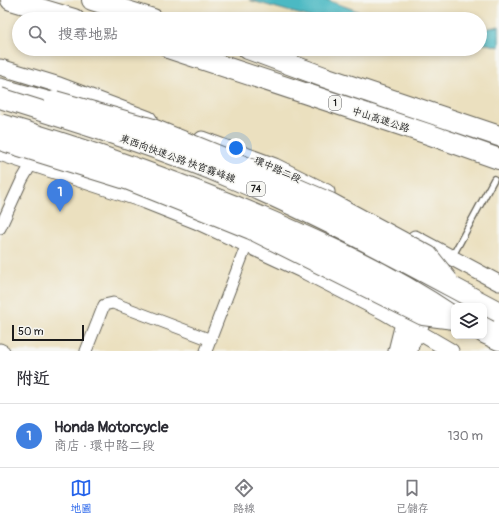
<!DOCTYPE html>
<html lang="zh-TW">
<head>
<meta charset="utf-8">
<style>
	:root { --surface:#fff; --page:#f7f7f7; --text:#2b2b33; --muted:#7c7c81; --line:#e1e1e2; --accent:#2563eb }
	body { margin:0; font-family:Pangolin,"LXGW WenKai TC",sans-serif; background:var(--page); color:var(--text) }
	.controls { position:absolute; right:12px; bottom:12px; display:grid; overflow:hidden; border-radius:8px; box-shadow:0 2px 6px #0003 }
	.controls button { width:36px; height:36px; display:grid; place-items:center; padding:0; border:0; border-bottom:1px solid var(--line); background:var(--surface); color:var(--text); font:20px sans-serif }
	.scale { position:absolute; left:12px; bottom:10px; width:72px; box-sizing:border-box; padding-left:4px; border:2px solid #1c1c1c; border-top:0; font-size:11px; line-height:14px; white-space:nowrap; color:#1c1c1c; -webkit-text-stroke:3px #f6f6f2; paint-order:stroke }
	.you { position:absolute; left:236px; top:148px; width:14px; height:14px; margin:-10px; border:3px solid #fff; border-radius:50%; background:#1a73e8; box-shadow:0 0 0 6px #1a73e833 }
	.badge { display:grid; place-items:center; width:26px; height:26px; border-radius:50%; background:var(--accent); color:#fff; font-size:13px; font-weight:700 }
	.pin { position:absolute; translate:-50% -33px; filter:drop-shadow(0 1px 2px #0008) }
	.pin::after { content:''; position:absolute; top:21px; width:14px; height:12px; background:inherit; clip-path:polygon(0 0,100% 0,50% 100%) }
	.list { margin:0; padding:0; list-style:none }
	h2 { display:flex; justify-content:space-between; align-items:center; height:52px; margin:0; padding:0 16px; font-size:17px }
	h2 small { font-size:13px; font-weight:400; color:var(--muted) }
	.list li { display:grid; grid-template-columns:26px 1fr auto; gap:12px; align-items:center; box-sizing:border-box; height:64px; padding:0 16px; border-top:1px solid var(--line) }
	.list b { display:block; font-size:15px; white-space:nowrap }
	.list p { margin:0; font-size:13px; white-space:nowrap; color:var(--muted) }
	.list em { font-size:13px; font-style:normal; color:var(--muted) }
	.icon { flex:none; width:22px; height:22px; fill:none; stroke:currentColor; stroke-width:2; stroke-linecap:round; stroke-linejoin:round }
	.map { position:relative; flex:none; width:499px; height:351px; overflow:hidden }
	.search { position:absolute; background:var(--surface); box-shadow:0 2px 6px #0003; left:12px; right:12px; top:12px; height:44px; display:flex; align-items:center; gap:10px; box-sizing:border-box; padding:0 14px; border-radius:22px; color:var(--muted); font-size:15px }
	.sheet { height:116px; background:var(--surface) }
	nav { display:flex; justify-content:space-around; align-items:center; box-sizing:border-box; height:56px; border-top:1px solid var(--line); background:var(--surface); font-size:11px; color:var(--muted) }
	nav a { display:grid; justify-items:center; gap:2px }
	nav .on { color:var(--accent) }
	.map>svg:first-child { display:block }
</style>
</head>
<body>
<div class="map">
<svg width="499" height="351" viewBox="0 0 499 351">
	<rect width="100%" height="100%" fill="#f6f6f2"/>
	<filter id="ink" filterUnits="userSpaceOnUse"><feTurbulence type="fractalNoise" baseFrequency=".025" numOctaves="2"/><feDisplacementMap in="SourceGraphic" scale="8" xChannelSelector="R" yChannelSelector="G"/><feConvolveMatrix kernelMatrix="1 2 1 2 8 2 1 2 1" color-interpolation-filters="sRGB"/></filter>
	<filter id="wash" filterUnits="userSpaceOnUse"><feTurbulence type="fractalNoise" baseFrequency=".012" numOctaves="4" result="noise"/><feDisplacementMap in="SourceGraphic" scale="16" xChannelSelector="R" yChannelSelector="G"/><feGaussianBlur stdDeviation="0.9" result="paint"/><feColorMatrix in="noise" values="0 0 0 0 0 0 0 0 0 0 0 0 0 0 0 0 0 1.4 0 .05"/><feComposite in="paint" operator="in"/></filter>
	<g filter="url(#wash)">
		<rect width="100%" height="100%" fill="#ebe0bf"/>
		<path fill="#4bb9c3" stroke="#346a70" d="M249 0H327L380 19H316Z
			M499 26V47L487 44H480V30Z"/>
	</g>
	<g filter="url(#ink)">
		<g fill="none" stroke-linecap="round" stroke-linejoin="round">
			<g stroke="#646155" stroke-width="8">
				<path id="lane" d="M452 257 494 179"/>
			</g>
			<g stroke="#646155" stroke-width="13">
				<path id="street" d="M0 228 22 180 32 163
					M0 349 4 351
					M86 351 104 305 113 303 211 340
					M206 351 247 244"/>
			</g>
			<g stroke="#646155" stroke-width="17">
				<path id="secondary" d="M0 67 59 85 149 119
					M0 86 55 101
					M202 139 275 166 327 192
					M0 153 143 200 196 221 306 272 384 312 451 351
					M415 238 499 283
					M416 285 438 294 460 306
					M484 318 499 325
					M396 351 403 323 408 316
					M410 351 411 345 422 323"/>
			</g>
			<g stroke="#646155" stroke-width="22">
				<path id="highway" d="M11 0 74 19
					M92 0 153 19
					M171 49 428 134 499 159
					M248 49 324 77 499 136
					M484 333 499 340"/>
			</g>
			<use href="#lane" stroke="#fff" stroke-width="5.5"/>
			<use href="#street" stroke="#fff" stroke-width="11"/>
			<use href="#secondary" stroke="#fff" stroke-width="15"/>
			<use href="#highway" stroke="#fff" stroke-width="20"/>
			<g stroke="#646155" stroke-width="22" stroke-linecap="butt">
				<path id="highway-bridge" d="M0 98C79 123 158 146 234 179 325 217 412 266 499 312
					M55 101 150 128 261 173 330 203 428 256 448 281
					M0 124C80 147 158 175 235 206 310 237 386 271 454 317
					M0 140 129 180 204 210 251 229 423 315 454 319"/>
			</g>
			<use href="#highway-bridge" stroke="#fff" stroke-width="20"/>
		</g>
	</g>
	<g text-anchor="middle" stroke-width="3" stroke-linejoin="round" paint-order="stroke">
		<g fill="#f6f6f2" stroke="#5d5d5c" stroke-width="1">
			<rect x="329" y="96" width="12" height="14" rx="3"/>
			<rect x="247" y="182" width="18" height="14" rx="3"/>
		</g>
		<g font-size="9" font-weight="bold" fill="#1c1c1c">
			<text x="335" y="106">1</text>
			<text x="256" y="192">74</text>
		</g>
		<g font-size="10" fill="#1c1c1c" stroke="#f6f6f2">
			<text transform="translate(381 119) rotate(18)" y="4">中山高速公路</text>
			<text transform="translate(178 158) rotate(20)" y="4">東西向快速公路 快官霧峰線</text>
			<text transform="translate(278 169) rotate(24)" y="4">環中路二段</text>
		</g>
	</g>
</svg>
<div class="controls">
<button><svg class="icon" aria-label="layers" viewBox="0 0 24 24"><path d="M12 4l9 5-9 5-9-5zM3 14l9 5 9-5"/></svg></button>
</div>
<div class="scale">50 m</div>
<div class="you"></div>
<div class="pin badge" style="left:60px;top:212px;background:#3f7fe0">1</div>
<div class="search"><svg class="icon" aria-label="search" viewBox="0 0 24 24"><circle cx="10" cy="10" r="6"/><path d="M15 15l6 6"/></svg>搜尋地點</div>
</div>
<section class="sheet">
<h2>附近<small></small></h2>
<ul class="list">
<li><span class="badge" style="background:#3f7fe0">1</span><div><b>Honda Motorcycle</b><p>商店 · 環中路二段</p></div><em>130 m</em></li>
</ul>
</section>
<nav>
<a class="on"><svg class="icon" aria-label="map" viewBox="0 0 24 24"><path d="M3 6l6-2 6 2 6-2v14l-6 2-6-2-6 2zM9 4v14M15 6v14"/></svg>地圖</a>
<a><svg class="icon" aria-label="directions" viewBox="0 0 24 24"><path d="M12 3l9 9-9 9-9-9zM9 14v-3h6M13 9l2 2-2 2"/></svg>路線</a>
<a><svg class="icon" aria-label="saved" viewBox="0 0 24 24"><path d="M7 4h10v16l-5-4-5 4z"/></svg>已儲存</a>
</nav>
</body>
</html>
